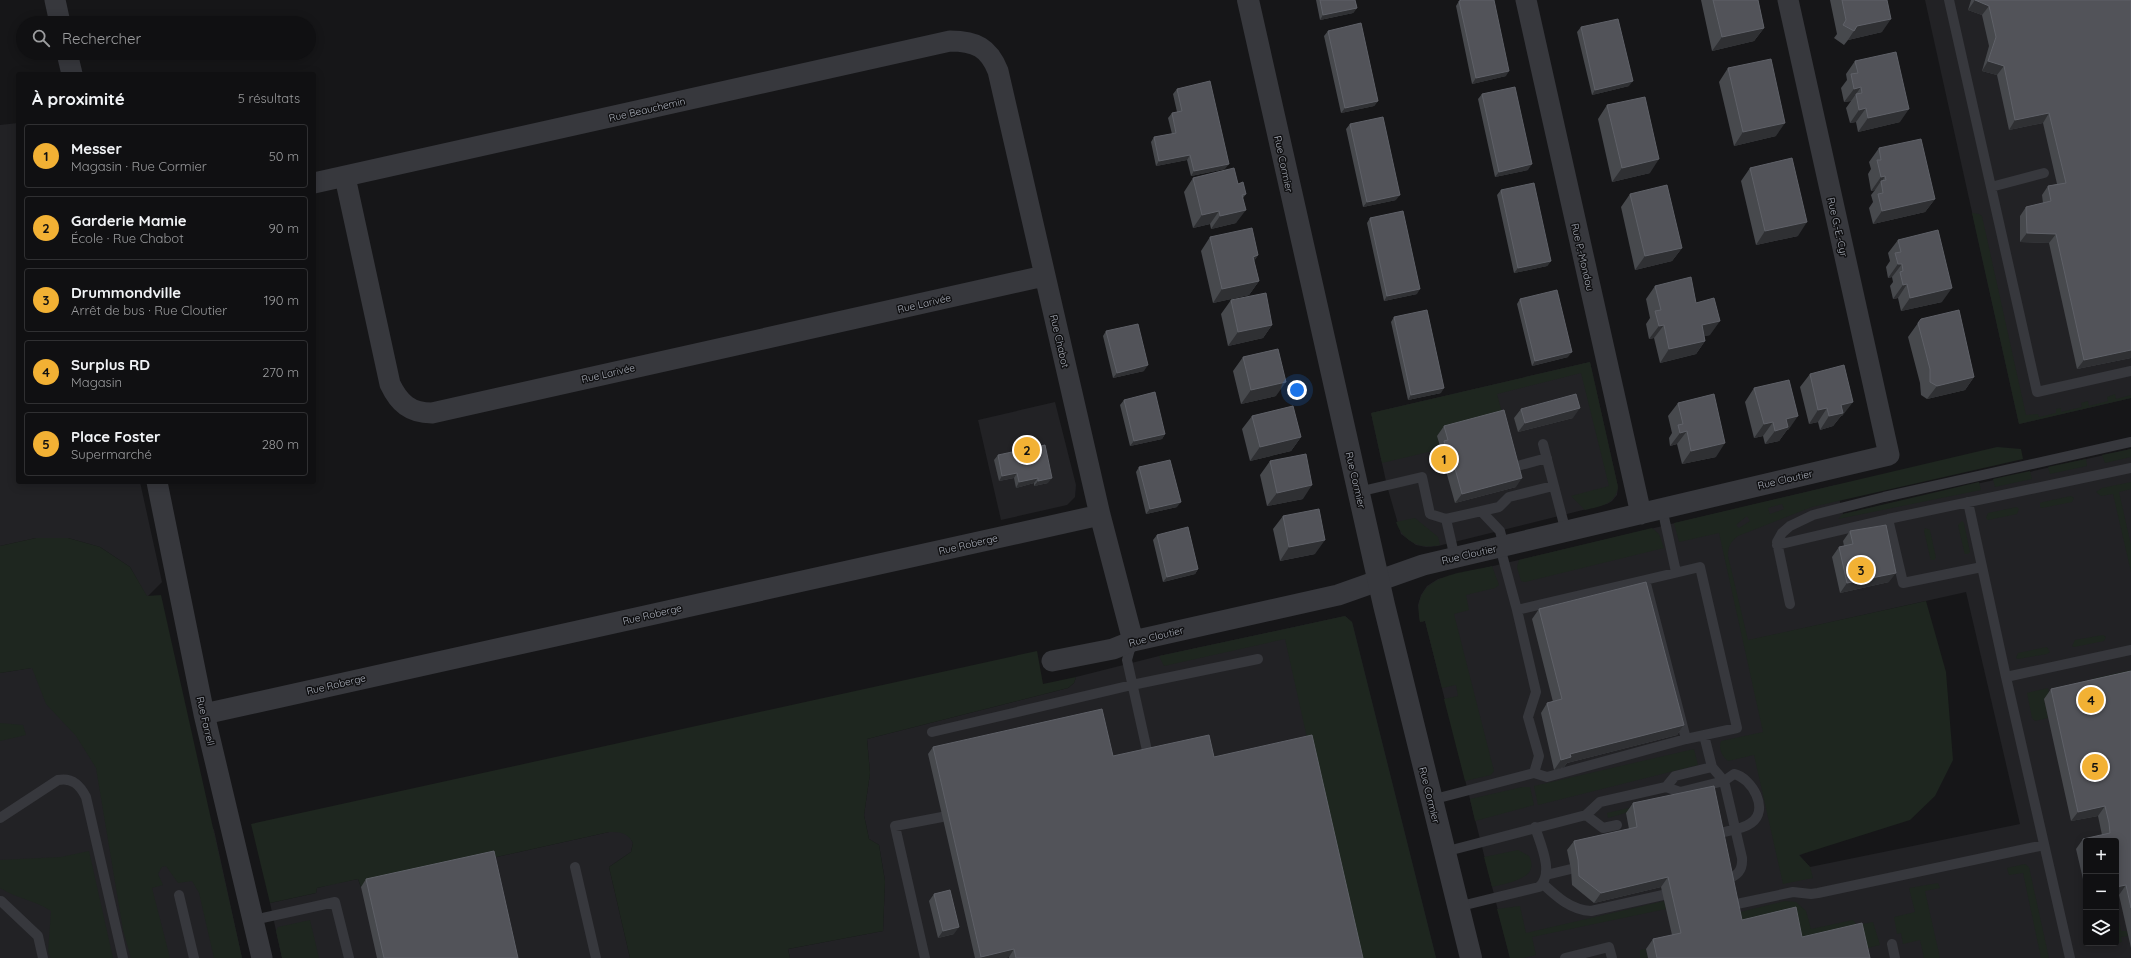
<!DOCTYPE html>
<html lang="fr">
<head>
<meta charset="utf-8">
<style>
	:root { --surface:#101012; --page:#1e1e20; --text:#f1f3f6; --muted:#9c9d9f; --line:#303032; --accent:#f2b134 }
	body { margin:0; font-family:Quicksand,sans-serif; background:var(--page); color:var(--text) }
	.controls { position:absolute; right:12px; bottom:12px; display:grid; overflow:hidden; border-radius:4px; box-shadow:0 2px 10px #0003 }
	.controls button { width:36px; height:36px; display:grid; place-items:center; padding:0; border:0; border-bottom:1px solid var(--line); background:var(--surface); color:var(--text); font:20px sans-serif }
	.you { position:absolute; left:1297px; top:390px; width:14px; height:14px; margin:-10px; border:3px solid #fff; border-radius:50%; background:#1a73e8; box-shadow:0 0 0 6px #1a73e833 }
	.badge { display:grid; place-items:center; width:26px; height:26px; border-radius:50%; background:var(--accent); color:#111; font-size:13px; font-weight:700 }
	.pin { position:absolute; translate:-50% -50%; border:2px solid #fff; box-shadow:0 1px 4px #0006 }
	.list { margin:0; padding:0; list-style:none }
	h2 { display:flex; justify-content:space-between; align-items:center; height:52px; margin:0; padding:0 16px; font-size:17px }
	h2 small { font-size:13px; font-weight:400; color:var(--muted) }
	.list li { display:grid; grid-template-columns:26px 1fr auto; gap:12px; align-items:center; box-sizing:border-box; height:64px; margin:0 8px 8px; padding:0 8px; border:1px solid var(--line); border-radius:4px }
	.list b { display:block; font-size:15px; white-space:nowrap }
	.list p { margin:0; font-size:13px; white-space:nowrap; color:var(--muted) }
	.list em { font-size:13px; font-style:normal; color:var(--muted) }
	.icon { flex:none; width:22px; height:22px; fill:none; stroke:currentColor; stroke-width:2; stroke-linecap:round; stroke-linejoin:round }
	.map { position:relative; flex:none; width:2131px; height:958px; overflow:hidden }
	.search { position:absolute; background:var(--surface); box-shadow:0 2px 10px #0003; left:16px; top:16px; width:300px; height:44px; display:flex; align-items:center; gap:10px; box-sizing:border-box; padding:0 14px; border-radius:22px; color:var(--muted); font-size:15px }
	.panel { position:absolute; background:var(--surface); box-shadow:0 2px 10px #0003; left:16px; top:72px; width:300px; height:412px; border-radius:4px }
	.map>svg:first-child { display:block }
</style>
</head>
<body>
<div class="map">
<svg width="2131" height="958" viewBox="0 0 2131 958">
	<rect width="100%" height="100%" fill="#161618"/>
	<path fill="#222225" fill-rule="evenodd" d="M1925 0H2131V398L2019 424Z
		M18 123V482H140L162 582 147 597 130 567 100 547 68 538H36L0 546V125Z
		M1590 362 1618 487 1617 495 1612 501 1607 504 1438 546 1426 547 1416 545 1401 534 1387 486 1371 413Z
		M1055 402 1076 485 1075 497 1067 505 1001 520 978 420Z
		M2131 449V958H1510L1425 621 1420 622 1418 605 1421 595 1427 586 1438 579 1836 485 1843 514ZM1966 592 2020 824 1810 867 1799 855 1803 854 1755 639ZM2086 841H2116V943H2086Z
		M1345 616 1352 622 1436 958H790L788 949 883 931 885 881 879 845 869 839 864 815 870 773 867 739 1068 688 1074 683 1076 677 1159 656Z
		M99 657 214 830 242 958H0V673Z
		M609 832H623L630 837 633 843 631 852 609 867 630 958H282L270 903 316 893 317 888 332 884 358 879 361 887Z"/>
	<path fill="#1e261f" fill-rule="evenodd" d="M1972 213 1979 214 1982 216 2026 415 2038 414 2039 417 2056 413V409L2061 408V412L2082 407 2081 403 2088 401 2089 406 2108 401 2107 397 2115 394 2116 399 2131 395V398L2019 424Z
		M1590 362 1618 487C1615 505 1601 506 1585 510L1571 496 1609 486 1581 373 1497 394 1512 449H1441L1382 463 1371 413Z
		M1997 447 2021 449 2023 459 1812 507 1738 536C1730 542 1728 547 1728 556L1748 640 1926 601 1946 672 1953 760 1935 796 1910 820 1799 855 1810 867 1813 878 1783 884 1754 755 1728 761C1722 756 1718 749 1721 741L1763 732 1719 533 1679 542 1674 523ZM1782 504 1784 509 1770 514 1768 508ZM1747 516 1750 521 1739 528 1736 525Z
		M2131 449V457L2105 463 2102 455Z
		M2086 459 2087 466 2050 474 2048 467Z
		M2030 471 2032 479 1995 487 1993 479Z
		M1979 482 1981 490 1838 519 1843 514Z
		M2131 482V489L2119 492 2131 545V572L2113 494 2101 496 2096 492 2102 488Z
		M2071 496 2074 498 2072 502 2042 508 2040 507V503L2043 502Z
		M2017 507 2019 509 2017 514 1988 520 1986 518 1988 513Z
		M1415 518 1438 537 1440 545C1421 550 1403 542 1396 522Z
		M1962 521 1964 523 1970 552 1968 554H1965L1964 551 1958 525Z
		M1652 528 1659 534 1664 548 1525 582 1521 581 1517 567 1519 560Z
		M1925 528 1930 530 1936 558 1934 560H1931L1930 557 1924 531Z
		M36 538H68L100 547 130 567 147 596 161 595 242 958H214L199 893 192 881 178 883 166 866 162 867 158 874 163 885 152 888 170 958H131L123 930 96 768 76 736 46 704 32 668 0 673V546Z
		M1492 566 1499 585 1495 588 1466 595 1469 610 1454 614 1494 771 1491 775 1465 781 1444 699 1458 696 1456 685 1442 688 1425 621 1420 622C1410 574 1459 574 1492 566Z
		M1345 616 1352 622 1436 958H1356L1285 639 1164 666 1159 656Z
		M2103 635 2106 637 2104 641 2074 647 2072 646 2075 640Z
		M2047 647 2050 652 2047 654 2018 659 2016 658 2018 653Z
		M1037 651 1043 684 1076 677 1074 683 1068 688 867 739 870 773 864 815 869 839 879 845 885 881 883 931 788 949 790 958H630L609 867 631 852 633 843C627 832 620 832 609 832L361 887 358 879 317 888 316 893 270 903 251 824Z
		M2131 670V680L2094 688 2092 679Z
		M2048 688 2050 697 2044 699 2048 718 2035 721 2032 718 2027 693Z
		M0 723 23 725 26 735 0 741Z
		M1694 749 1698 765 1538 805 1534 786Z
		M1522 787H1530L1534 805 1475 821 1470 799Z
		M1697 792 1608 818 1607 813Z
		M1518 850 1529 856C1541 879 1507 883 1492 887L1484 857Z
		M89 851 113 958H51L48 952 51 911C34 900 18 899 0 888V860L61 857Z
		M2025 864 2029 867 2049 958H2041L2023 873 2009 875 2007 868Z
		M1938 883 1940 888 1925 891 1940 958H1924L1920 940 1903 944 1901 933 1897 934 1894 917 1915 912 1909 888Z
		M1664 901 1666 909 1532 937 1536 955 1524 958H1510L1497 909 1520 906 1526 933Z
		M1785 901 1796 902 1806 911 1811 929 1853 920 1857 925 1873 922 1880 945 1859 950 1795 946 1736 930 1732 914Z
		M2116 904 2121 931H2127L2128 936 2121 937 2122 942 2116 943Z
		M310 920 319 958H282L276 931 278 927Z
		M1646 949 1648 958H1640V950Z"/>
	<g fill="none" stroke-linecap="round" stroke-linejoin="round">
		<path stroke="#37383d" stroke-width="10" d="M1949 0 2037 392 2131 371
			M1991 187 2044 173
			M1543 444 1566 532
			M1510 468 1547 458
			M1358 492 1422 477 1430 514 1446 519 1499 507 1509 497 1553 486
			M1968 502 2006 677 2131 650
			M1662 508 1676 572
			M1481 511 1500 531 1504 547
			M1446 519 1455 558
			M1777 545 1888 519
			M1500 547 1517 610 1645 580
			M1700 567 1737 728 1686 739 1645 580Z
			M1982 567 1903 583 1888 519 2131 468
			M1790 604 1777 542 1782 533 1790 526 1813 515 1884 497 2131 442
			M1132 642 1127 660 1148 755
			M2006 677 2070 958
			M932 732 1132 685 1258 659
			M1704 735 1712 767 1724 781 1742 858C1743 871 1737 876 1725 880
			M1534 773 1547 777 1686 739
			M1666 787 1675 776 1712 767
			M1431 800 1534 773 1539 756 1528 717 1536 692 1517 610
			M1586 815 1603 828 1617 825
			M0 818 58 780C72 777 80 785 86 797L123 958
			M1444 852 1586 815 1600 802 1666 787 1680 792 1724 781 1734 774C1752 778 1770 810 1751 823 1742 830 1725 831 1715 834
			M575 867 596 958
			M1546 875 1571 869
			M1543 884C1557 897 1571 910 1591 911L1663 895
			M179 895 194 958
			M1 901 38 936 43 958
			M1737 904 1793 892 1811 894 1818 893 2044 845
			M1457 907 1539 887C1555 874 1540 843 1535 827
			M253 920 335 902 349 958
			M1892 944 1895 958
			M925 958 895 826 942 817
			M1565 958 1609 947 1612 958"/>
		<path stroke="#37383d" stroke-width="21" d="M55 0 60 23
			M1526 0 1641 514
			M67 53 72 74
			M345 177 390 384C399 403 410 413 432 413L1044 276
			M314 183 950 41C976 41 989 48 998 71L1100 515 1133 641
			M157 482 204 714 262 958
			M1052 661 1113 649 1133 641 1338 595 1423 565 1889 455 1788 0
			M204 714 1100 515"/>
		<path stroke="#37383d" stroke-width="22" d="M1248 0 1384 605 1471 958"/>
	</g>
	<path fill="#47494d" d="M1316 0H1355L1357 8 1353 13 1320 20Z
		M1701 0H1758L1764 28 1754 41 1712 51Z
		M1830 0H1887L1882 32 1848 40 1844 45 1834 38 1837 34Z
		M1971 0H2131V358L2077 369 2049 243 2020 242V216L2026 207 2043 203 2042 195 2048 186 2057 184 2043 123 2009 130 1997 75 1982 71 1989 46 1982 15 1968 10Z
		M1459 1 1506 76 1472 84 1456 6Z
		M1581 27 1629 86 1592 95 1577 32Z
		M1328 31 1378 101 1374 106 1341 113 1324 36Z
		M1855 61 1900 122 1858 132 1856 122 1850 123 1846 108 1851 101 1844 102 1841 88 1847 80 1846 74Z
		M1728 68 1776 136 1734 146 1719 82Z
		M1177 89 1225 169 1191 176 1187 160 1156 166 1151 142 1154 137 1172 134 1168 118 1172 113 1177 112 1173 94Z
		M1482 94 1528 170 1495 177 1478 99Z
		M1607 105 1650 173 1612 182 1598 119Z
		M1350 124 1396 200 1363 207 1346 129Z
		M1879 148 1935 199 1925 212 1873 224 1869 208 1873 202 1871 195 1875 190 1871 191 1868 174 1871 169 1869 162Z
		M1750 168 1798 236 1756 245 1741 181Z
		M1193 178 1238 184 1246 194 1243 198 1236 223 1211 229 1210 224 1193 228 1184 192Z
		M1501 190 1551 261 1547 266 1514 273 1497 195Z
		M1630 194 1682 248 1672 261 1635 270 1621 207Z
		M1370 218 1417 294 1384 301 1367 223Z
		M1210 237 1258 255 1254 261 1259 281 1249 295 1213 303 1201 251Z
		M1898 240 1942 302 1901 311 1898 298 1893 299 1890 286 1893 282 1892 277 1888 278 1886 267 1890 261 1888 253Z
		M1655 286 1696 303 1710 335 1704 336 1705 341 1696 354 1660 363 1654 338 1649 339 1646 324 1650 318 1646 299Z
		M1520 299 1568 357 1532 366 1517 304Z
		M1231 300 1272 325 1263 338 1228 346 1221 314Z
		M1394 317 1441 393 1408 400 1391 322Z
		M1918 323 1974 377 1965 390 1927 399 1921 395 1920 383 1908 337Z
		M1106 331 1144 371 1113 378 1103 336Z
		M1243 357 1276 396 1241 404 1233 371Z
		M1810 374 1843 415 1841 416 1833 426 1820 430 1818 422 1809 424 1800 387Z
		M1754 388 1789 429 1787 430 1779 441 1765 444 1763 436 1754 438 1745 402Z
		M1124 400 1165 434 1162 439 1130 446 1120 405Z
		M1678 403 1716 457 1682 464 1677 444 1670 446 1669 438 1672 433 1668 416Z
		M1521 409 1573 418 1518 432 1514 418Z
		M1252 416 1301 437 1291 451 1250 461 1242 429Z
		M1444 426 1516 487 1455 503 1444 464 1441 465 1437 450 1440 446 1437 436Z
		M998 455 1048 483 1034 486V483L1016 488 1014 478 999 481 994 460Z
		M1270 461 1303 499 1267 506 1260 475Z
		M1139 467 1177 507 1146 514 1136 472Z
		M1283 516 1315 554 1280 561 1273 529Z
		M1850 531 1889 582 1840 593 1832 557 1839 547 1844 546 1843 541Z
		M1157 535 1198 569 1195 574 1163 582 1153 540Z
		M1539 609 1684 725 1677 735 1567 763 1564 767 1554 770 1541 713 1547 703 1553 702 1532 619Z
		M2131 671V948L2119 895 2086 841V892L2076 849 2083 839 2102 835 2098 816 2071 821 2044 699 2051 689Z
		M933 747 1113 756 1214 757 1363 958H1009V957L1004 958H975L928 754Z
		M1633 803 1742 920 1802 937 1870 958H1648L1646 949 1653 939 1672 935 1661 887 1594 903 1572 885 1571 869 1567 850 1574 841 1629 829 1626 813Z
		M366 879 518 958H377L361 887Z
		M934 894 954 934 938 938 929 901Z"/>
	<path fill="#2f3033" d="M1975 0 1989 6 1982 15 1968 10Z
		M1357 8 1353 13 1320 20 1323 15Z
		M1891 19 1882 32 1848 40 1857 26Z
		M1764 28 1754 41 1712 51 1722 37Z
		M1988 61 2004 66 1997 75 1982 71Z
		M1509 71 1506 76 1472 84 1476 78Z
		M1633 81 1629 86 1592 95 1595 90Z
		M1861 87 1851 101 1844 102 1854 89Z
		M1378 101 1374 106 1341 113 1345 108Z
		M1866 108 1856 122 1850 123 1859 110Z
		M1909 109 1900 122 1858 132 1868 118Z
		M2049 113 2043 123 2009 130 2015 120Z
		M1785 123 1776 136 1734 146 1743 132Z
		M1190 155 1187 160 1156 166 1159 161Z
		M1659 159 1650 173 1612 182 1622 168Z
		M1229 164 1225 169 1191 176 1194 171Z
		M1532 164 1528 170 1495 177 1499 172Z
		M1885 176 1881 183V181L1875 190 1871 191 1881 177Z
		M1400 195 1396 200 1363 207 1367 202Z
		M1935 199 1925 212 1873 224 1882 211Z
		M1246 210 1236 223 1211 229 1220 216Z
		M1219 211 1210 224 1193 228 1202 215Z
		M1807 222 1798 236 1756 245 1765 231Z
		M2027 233 2056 234 2049 243 2020 242Z
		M1682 248 1672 261 1635 270 1645 256Z
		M1258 255 1249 269 1253 257Z
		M1551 261 1547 266 1514 273 1518 268Z
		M1898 264H1902L1892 277 1888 278Z
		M1259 281 1249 295 1213 303 1222 289Z
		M1907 284 1898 298 1893 299 1903 285Z
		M1952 288 1942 302 1901 311 1910 298Z
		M1420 289 1417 294 1384 301 1387 296Z
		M1720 321 1710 335 1692 339 1702 325Z
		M1272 325 1263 338 1228 346 1238 332Z
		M1664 325 1654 338 1649 339 1659 326Z
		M1705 341 1696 354 1660 363 1669 349Z
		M2131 350V358L2077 369 2084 360Z
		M1572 352 1568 357 1532 366 1535 361Z
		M1148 365 1144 371 1113 378 1117 373Z
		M1974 377 1965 390 1927 399 1937 386Z
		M1286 382 1276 396 1241 404 1251 390Z
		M1444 388 1441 393 1408 400 1411 395Z
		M1853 402 1843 415 1841 416 1833 426 1820 430 1829 416 1841 405Z
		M1580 408 1573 418 1518 432 1525 423Z
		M1827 408 1818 422 1809 424 1818 410Z
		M1798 416 1789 429 1787 430 1779 441 1765 444 1775 431 1786 419Z
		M1773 422 1763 436 1754 438 1764 424Z
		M1687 431 1677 444 1670 446 1680 433Z
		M1165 434 1162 439 1130 446 1134 441Z
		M1301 437 1291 451 1250 461 1260 447Z
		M1725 443 1716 457 1682 464 1691 451Z
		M1451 454 1444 464 1441 465 1448 455Z
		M1017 473 1014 478 999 481 1002 476Z
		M1038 478 1034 483 1016 488 1019 482Z
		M1052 478 1048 483 1034 486 1038 481Z
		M1522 478 1516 487 1455 503 1462 494Z
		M1312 485 1303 499 1267 506 1277 493Z
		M1181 502 1177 507 1146 514 1150 509Z
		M1325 540 1315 554 1280 561 1289 547Z
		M1198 569 1195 574 1163 582 1167 577Z
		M1896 573 1889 582 1840 593 1847 583Z
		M1684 725 1677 735 1567 763 1564 767 1554 770 1561 760 1570 754Z
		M2105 806 2098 816 2071 821 2078 812Z
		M1668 877 1661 887 1594 903 1601 893Z
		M2126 885 2119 895H2116V887Z
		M959 927 954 934 938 938 943 931Z
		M1014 949 1009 957 1004 958H981V957Z"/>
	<path fill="#525359" stroke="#5f6168" d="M1320 0H1355L1357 8 1323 15Z
		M1462 0H1494L1509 71 1476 78 1459 1Z
		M1713 0H1758L1764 28 1722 37Z
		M1842 0H1887L1891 19 1857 26 1854 31 1843 25 1846 20Z
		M1975 0H2131V350L2084 360 2056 234 2027 233 2026 207 2051 201 2048 186 2066 183 2049 113 2015 120 2004 66 1988 61 1996 37 1989 6Z
		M1618 19 1633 81 1595 90 1581 27Z
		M1361 23 1378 101 1345 108 1328 31Z
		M1896 52 1909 109 1868 118 1866 108 1859 110 1856 94 1862 93 1861 87 1854 89 1851 74 1858 73 1855 61Z
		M1771 59 1785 123 1743 132 1728 68Z
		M1210 81 1229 164 1194 171 1190 155 1159 161 1154 137 1176 133 1172 113 1182 111 1177 89Z
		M1515 87 1532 164 1499 172 1482 94Z
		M1645 97 1659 159 1622 168 1607 105Z
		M1383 117 1400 195 1367 202 1350 124Z
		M1921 139 1935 199 1882 211 1878 194 1883 193 1881 181 1886 180 1885 176 1881 177 1877 160H1881L1879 148Z
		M1792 158 1807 222 1765 231 1750 168Z
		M1234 168 1238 184 1243 182 1246 194 1242 195 1246 210 1220 216 1219 211 1202 215 1193 178Z
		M1534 183 1551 261 1518 268 1501 190Z
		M1667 185 1682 248 1645 256 1630 194Z
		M1403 211 1420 289 1387 296 1370 218Z
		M1252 228 1258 255 1253 257 1259 281 1222 289 1210 237Z
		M1938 230 1952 288 1910 298 1907 284 1903 285 1900 272 1903 271 1902 264H1898L1895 253 1901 252 1898 240Z
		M1691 277 1696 303 1714 298 1720 321 1702 325 1705 341 1669 349 1664 325 1659 326 1655 311 1661 310 1655 286Z
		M1557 290 1572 352 1535 361 1520 299Z
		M1266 293 1272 325 1238 332 1231 300Z
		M1427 310 1444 388 1411 395 1394 317Z
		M1959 310 1974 377 1937 386 1930 382V369L1918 323 1921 319Z
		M1138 324 1148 365 1117 373 1106 331Z
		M1278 349 1286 382 1251 390 1243 357Z
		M1844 365 1853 402 1841 405 1843 413 1829 416 1827 408 1818 410 1810 374Z
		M1789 380 1798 416 1786 419 1788 427 1775 431 1773 422 1764 424 1754 388Z
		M1155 392 1165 434 1134 441 1124 400Z
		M1576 394 1580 408 1525 423 1521 409Z
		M1714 394 1725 443 1691 451 1687 431 1680 433 1678 425 1683 424 1678 403Z
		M1293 406 1301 437 1260 447 1252 416Z
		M1504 410 1522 478 1462 494 1451 454 1448 455 1444 441 1448 440 1444 426Z
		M1045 445 1052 478 1038 481V478L1019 482 1017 473 1002 476 998 455Z
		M1306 454 1312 485 1277 493 1270 461Z
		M1170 460 1181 502 1150 509 1139 467Z
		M1319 509 1325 540 1289 547 1283 516Z
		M1886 525 1896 573 1847 583 1839 547 1853 544 1850 531Z
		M1188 527 1198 569 1167 577 1157 535Z
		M1646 582 1684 725 1570 754 1571 757 1561 760 1547 703 1562 699 1539 609Z
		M2131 671V908L2126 885 2116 887V841H2086V853L2083 839 2110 833 2109 823 2105 806 2078 812 2051 689Z
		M1102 709 1113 756 1209 735 1214 757 1312 735 1363 958H1016L1014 949 981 957 933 747Z
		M1714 786 1742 920 1796 907 1802 937 1862 923 1870 958H1657L1653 939 1681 933 1668 877 1601 893 1579 876 1578 860 1574 841 1637 827 1633 803Z
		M494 851 518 958H384L366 879Z
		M950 890 959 927 943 931 934 894Z"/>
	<g text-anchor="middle" stroke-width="3" stroke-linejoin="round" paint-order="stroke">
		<g font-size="10" fill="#a8adb8" stroke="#111113">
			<text transform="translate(647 109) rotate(-13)" y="4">Rue Beauchemin</text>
			<text transform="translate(1284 164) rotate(78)" y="4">Rue Cormier</text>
			<text transform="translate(1838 227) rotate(77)" y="4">Rue G.-E.-Cyr</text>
			<text transform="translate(1583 257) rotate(77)" y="4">Rue P.-Mondou</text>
			<text transform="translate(924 303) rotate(-13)" y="4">Rue Larivée</text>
			<text transform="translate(1060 341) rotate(77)" y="4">Rue Chabot</text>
			<text transform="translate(608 373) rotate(-13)" y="4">Rue Larivée</text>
			<text transform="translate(1785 479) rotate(-13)" y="4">Rue Cloutier</text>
			<text transform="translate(1356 480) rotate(77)" y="4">Rue Cormier</text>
			<text transform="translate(968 544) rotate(-13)" y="4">Rue Roberge</text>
			<text transform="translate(1469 554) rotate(-13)" y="4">Rue Cloutier</text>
			<text transform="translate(652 614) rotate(-13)" y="4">Rue Roberge</text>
			<text transform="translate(1156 636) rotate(-14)" y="4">Rue Cloutier</text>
			<text transform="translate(336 684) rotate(-13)" y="4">Rue Roberge</text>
			<text transform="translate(206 721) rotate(77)" y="4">Rue Farrell</text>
			<text transform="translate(1430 795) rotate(76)" y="4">Rue Cormier</text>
		</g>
	</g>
</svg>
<div class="controls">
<button>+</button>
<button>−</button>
<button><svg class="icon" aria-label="layers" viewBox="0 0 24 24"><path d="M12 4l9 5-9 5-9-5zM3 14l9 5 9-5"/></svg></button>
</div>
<div class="you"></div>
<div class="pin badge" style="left:1444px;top:459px">1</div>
<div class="pin badge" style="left:1027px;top:450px">2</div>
<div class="pin badge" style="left:1861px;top:570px">3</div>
<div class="pin badge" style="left:2091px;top:700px">4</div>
<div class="pin badge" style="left:2095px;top:767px">5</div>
<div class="search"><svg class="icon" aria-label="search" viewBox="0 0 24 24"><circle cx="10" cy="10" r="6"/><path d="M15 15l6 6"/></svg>Rechercher</div>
<section class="panel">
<h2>À proximité<small>5 résultats</small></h2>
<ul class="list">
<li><span class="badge">1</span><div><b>Messer</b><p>Magasin · Rue Cormier</p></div><em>50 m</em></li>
<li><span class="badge">2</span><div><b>Garderie Mamie</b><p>École · Rue Chabot</p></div><em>90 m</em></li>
<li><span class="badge">3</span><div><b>Drummondville</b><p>Arrêt de bus · Rue Cloutier</p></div><em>190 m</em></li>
<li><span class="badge">4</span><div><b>Surplus RD</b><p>Magasin</p></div><em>270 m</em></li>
<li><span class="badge">5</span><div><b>Place Foster</b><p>Supermarché</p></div><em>280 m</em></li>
</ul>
</section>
</div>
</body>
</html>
